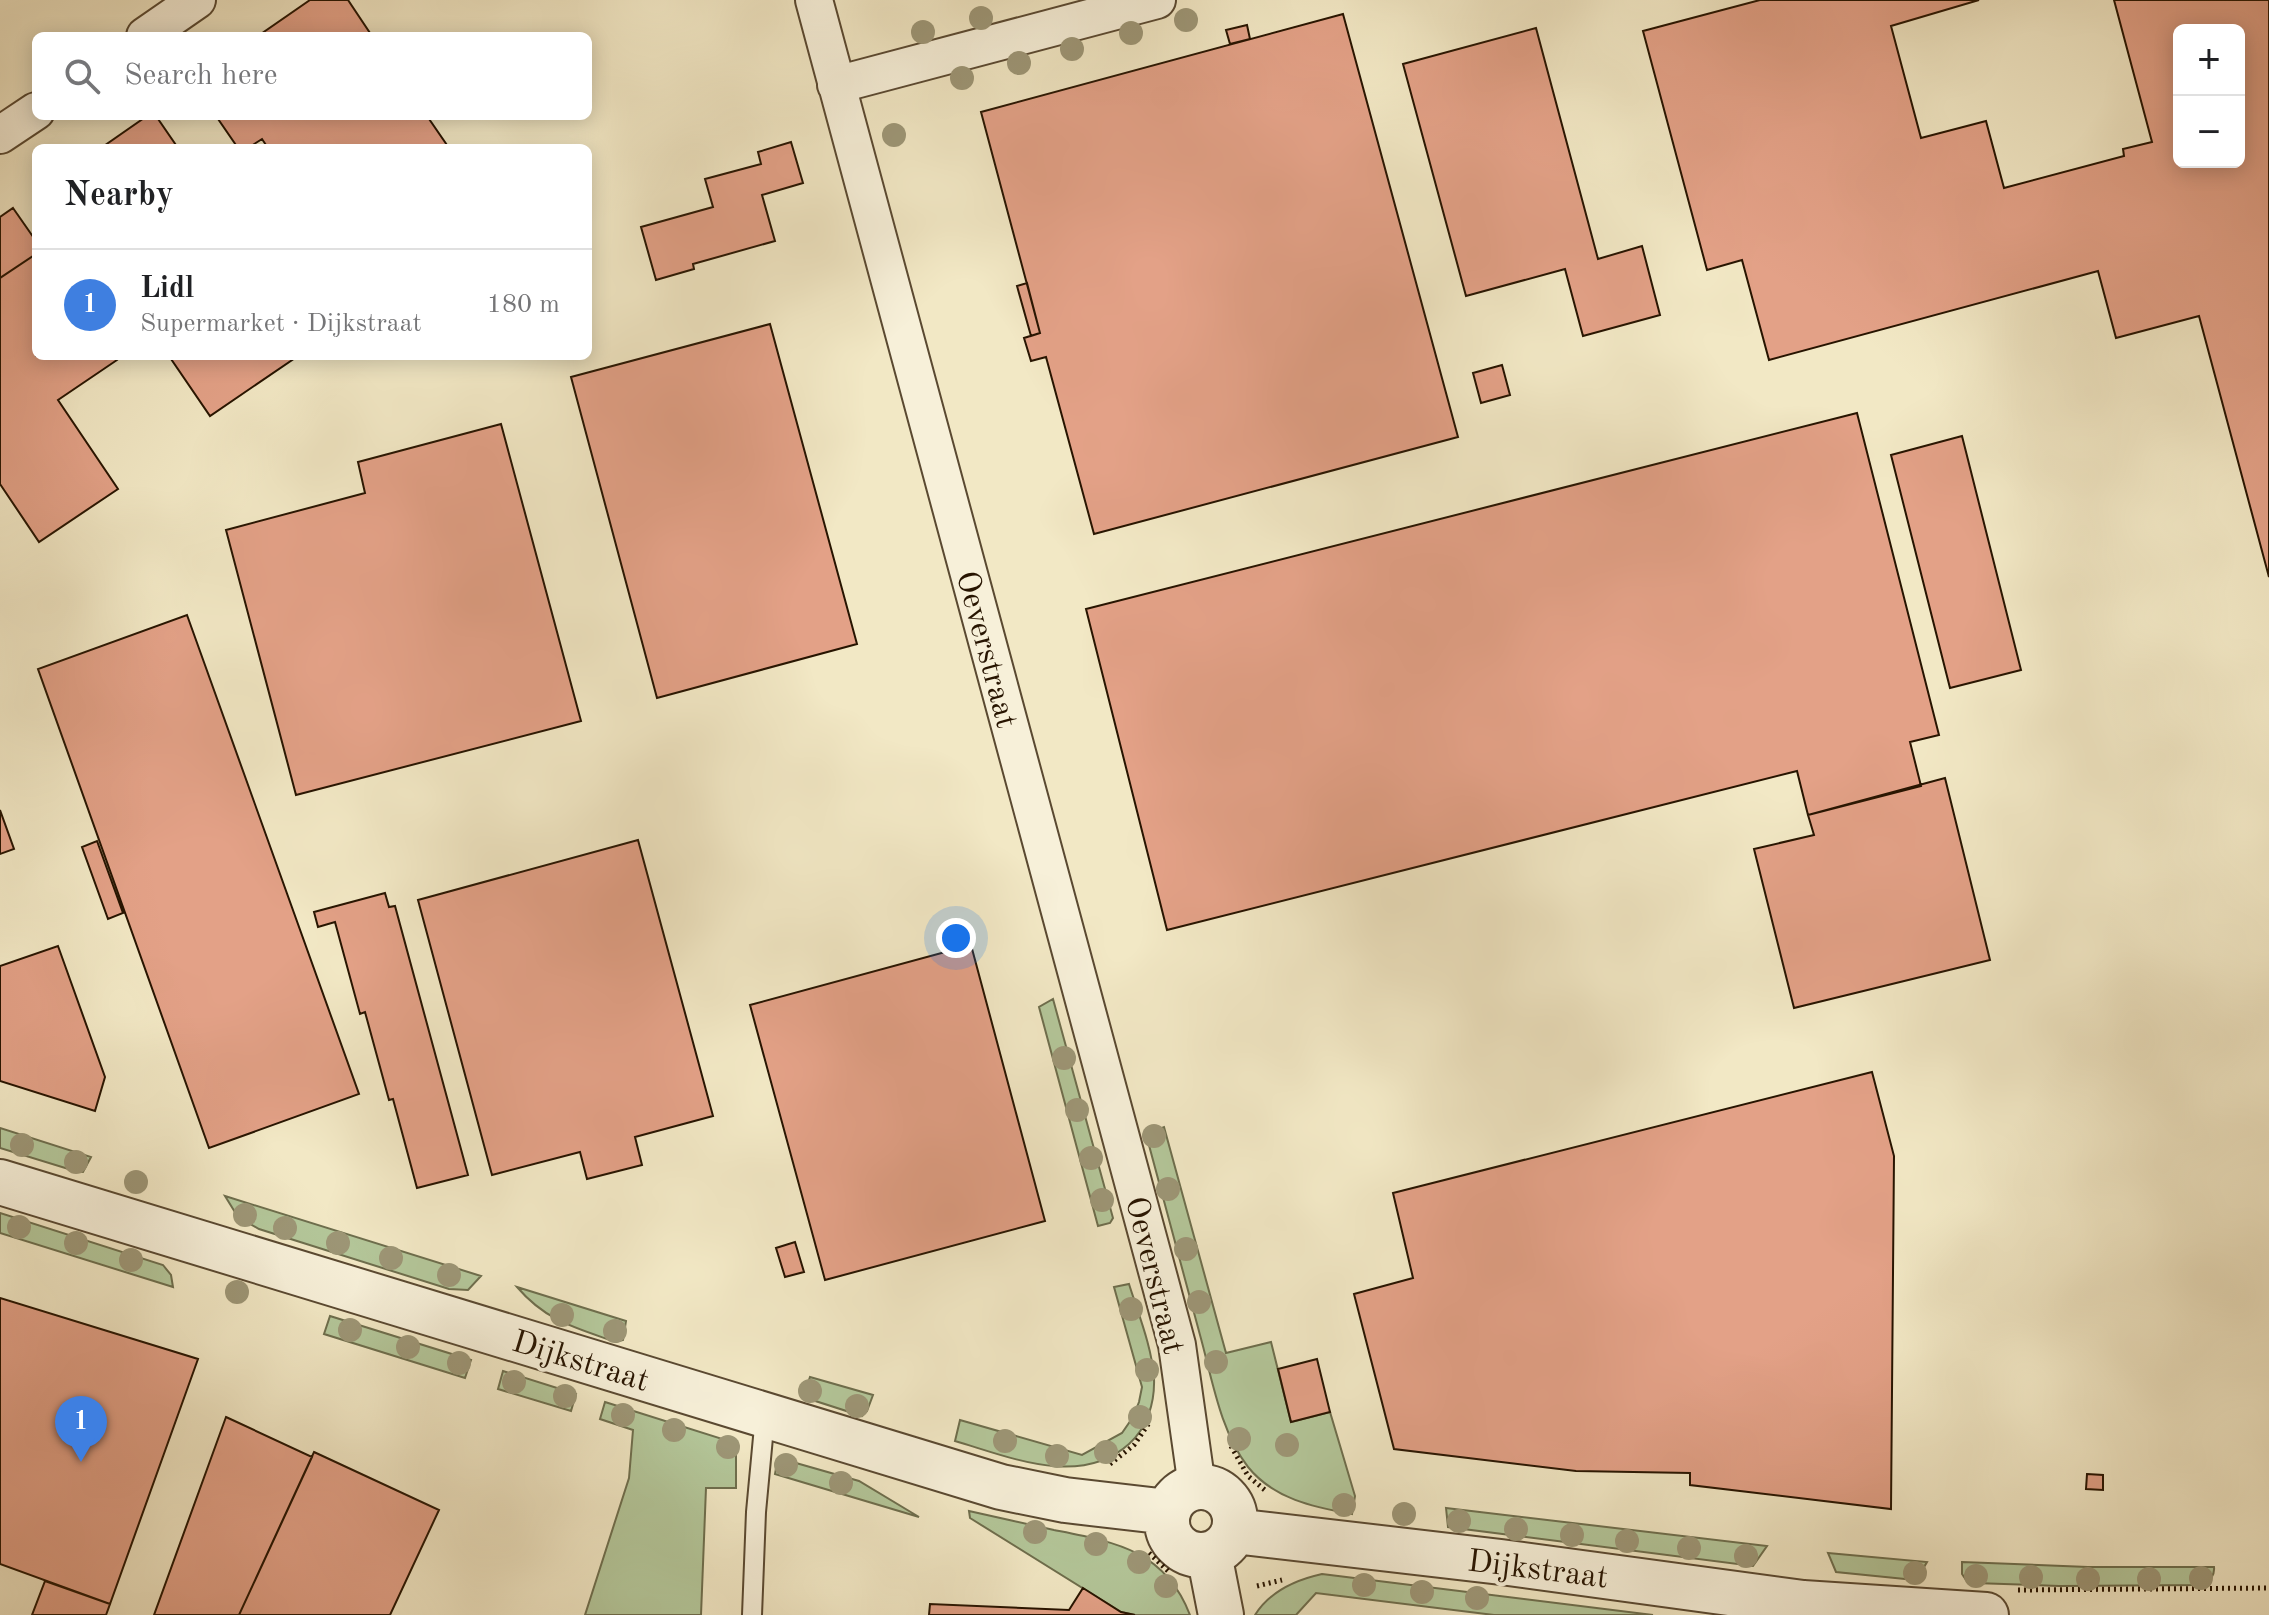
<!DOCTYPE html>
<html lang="en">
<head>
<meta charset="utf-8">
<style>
	:root { --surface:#fff; --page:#f2f2f2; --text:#202124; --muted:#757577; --line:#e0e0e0; --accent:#7c3aed }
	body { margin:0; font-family:"Old Standard TT",serif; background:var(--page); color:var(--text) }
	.controls { position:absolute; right:24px; top:24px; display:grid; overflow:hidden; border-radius:12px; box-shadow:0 4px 20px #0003 }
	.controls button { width:72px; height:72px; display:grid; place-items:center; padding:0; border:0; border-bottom:2px solid var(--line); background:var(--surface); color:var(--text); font:40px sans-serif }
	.you { position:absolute; left:956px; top:938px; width:28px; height:28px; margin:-20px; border:6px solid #fff; border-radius:50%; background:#1a73e8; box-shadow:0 0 0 12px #1a73e833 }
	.badge { display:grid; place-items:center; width:52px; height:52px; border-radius:50%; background:var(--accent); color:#fff; font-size:26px; font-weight:700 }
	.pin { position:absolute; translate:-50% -66px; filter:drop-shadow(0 2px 4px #0008) }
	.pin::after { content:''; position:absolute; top:42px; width:28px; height:24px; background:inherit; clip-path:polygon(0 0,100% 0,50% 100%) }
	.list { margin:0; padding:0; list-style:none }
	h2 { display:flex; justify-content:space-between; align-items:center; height:104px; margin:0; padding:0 32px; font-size:34px }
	h2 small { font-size:26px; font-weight:400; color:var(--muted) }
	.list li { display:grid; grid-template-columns:52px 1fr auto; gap:24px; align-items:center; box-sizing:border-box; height:112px; padding:0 32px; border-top:2px solid var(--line) }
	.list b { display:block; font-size:30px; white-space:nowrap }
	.list p { margin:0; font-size:26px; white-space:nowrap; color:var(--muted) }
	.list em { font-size:26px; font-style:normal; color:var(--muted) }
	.icon { flex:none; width:44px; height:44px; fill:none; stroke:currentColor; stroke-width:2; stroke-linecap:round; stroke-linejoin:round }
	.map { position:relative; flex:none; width:2269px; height:1615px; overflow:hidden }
	.search { position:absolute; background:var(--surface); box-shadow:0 4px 20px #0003; left:32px; top:32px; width:560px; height:88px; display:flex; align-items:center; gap:20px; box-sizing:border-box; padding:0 28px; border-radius:12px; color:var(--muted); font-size:30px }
	.panel { position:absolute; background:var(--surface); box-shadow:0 4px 20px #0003; left:32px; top:144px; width:560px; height:216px; border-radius:12px }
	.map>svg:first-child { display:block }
</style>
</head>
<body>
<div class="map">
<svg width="2269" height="1615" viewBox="0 0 2269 1615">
	<rect width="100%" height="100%" fill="#f2e8c5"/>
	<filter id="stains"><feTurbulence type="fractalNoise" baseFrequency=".0025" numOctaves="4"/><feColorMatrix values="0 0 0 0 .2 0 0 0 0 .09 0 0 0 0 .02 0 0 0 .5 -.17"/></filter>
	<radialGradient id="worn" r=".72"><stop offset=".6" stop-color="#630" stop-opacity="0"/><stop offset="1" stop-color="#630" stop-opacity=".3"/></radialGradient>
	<path fill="#b4c79a" stroke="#6e6e4d" stroke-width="2" d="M1053 999 1113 1218 1110 1223 1098 1226 1039 1007Z
		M1164 1127 1226 1353 1271 1342 1291 1422 1330 1412 1355 1496 1352 1514C1313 1507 1274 1499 1248 1467 1220 1431 1212 1378 1200 1335 1182 1268 1164 1201 1146 1134Z
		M0 1128 91 1157 83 1172 75 1171 0 1148Z
		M225 1196 481 1276 468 1290 449 1289 259 1229 238 1217Z
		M0 1213 163 1265 171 1275 173 1287 0 1233Z
		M1129 1284C1138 1313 1152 1347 1154 1378 1155 1403 1147 1428 1129 1444 1080 1488 1010 1457 955 1441L960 1420 1082 1455 1122 1433 1133 1417 1139 1402 1142 1387 1114 1287Z
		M517 1287 626 1321 623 1340 616 1342C576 1328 546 1321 517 1287Z
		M330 1316 471 1360 465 1378 324 1334Z
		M503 1371 576 1394 571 1411 498 1389Z
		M810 1377 873 1395 867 1411 862 1416 803 1397Z
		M605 1402 732 1442 736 1447V1488H706L701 1615H585L629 1478 633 1430 600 1419Z
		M782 1459 859 1481 919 1517 775 1474 777 1463Z
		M1446 1508 1767 1546 1753 1566 1448 1527Z
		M969 1511C997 1517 1026 1524 1054 1530 1115 1542 1165 1550 1190 1615H1135L1121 1612 970 1518Z
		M1828 1553 1927 1562 1918 1577 1905 1579 1836 1572Z
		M1962 1562 2088 1567H2214C2215 1576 2210 1581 2203 1585L2059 1586 1974 1583 1966 1580 1962 1574Z
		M1322 1574 1653 1615H1494L1316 1593 1296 1615H1255C1270 1591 1295 1580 1322 1574Z"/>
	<path fill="#e3a187" stroke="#271400" stroke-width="2" fill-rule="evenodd" d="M310 0H348L372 36H258Z
		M1760 0H1979L1891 26 1921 138 1986 121 2004 188 2124 156 2123 149 2152 142 2114 0H2269V577L2199 316 2116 338 2098 271 1769 360 1742 260 1707 270 1643 31ZM2179 30H2239V162H2179Z
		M1343 14 1458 437 1094 534 1046 357 1031 361 1024 338 1040 333 981 112Z
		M1247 25 1250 39 1230 44 1226 30Z
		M1536 28 1598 259 1642 246 1660 315 1583 336 1565 269 1466 296 1403 64Z
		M147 116H156L178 148H101Z
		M216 116H427L449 148H268L262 139 248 148H238Z
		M791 142 803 183 762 195 775 241 693 264 694 269 656 280 641 227 713 207 705 179 761 164 758 152Z
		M13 208 36 241V254L0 278V217Z
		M36 254V356H115L117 360 58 400 118 489 39 542 0 484V278Z
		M1027 283 1040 333 1031 336 1017 286Z
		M770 324 857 644 657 698 571 377Z
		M169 356H298L210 416Z
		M1502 365 1510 395 1481 403 1473 373Z
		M1857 413 1939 735 1910 742 1921 786 1808 815 1797 771 1167 930 1086 609Z
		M501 424 581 721 296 795 226 530 365 493 358 462Z
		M1962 436 2021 670 1950 688 1891 455Z
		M187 615 359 1094 209 1148 38 669Z
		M1945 778 1990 960 1794 1008 1754 849 1814 835 1808 815Z
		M0 810 14 849 0 854Z
		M638 840 713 1116 635 1137 642 1165 587 1179 580 1152 492 1175 418 900Z
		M97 841 123 913 108 919 82 847Z
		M385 893 389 907 395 906 468 1175 417 1188 393 1099 389 1100 365 1012 360 1014 335 922 318 927 314 912Z
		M971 945 1045 1221 825 1280 750 1005Z
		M58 946 105 1077 95 1111 0 1081V966Z
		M1872 1072 1894 1156 1891 1509 1690 1485V1473L1576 1471 1394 1449 1354 1294 1413 1278 1393 1193Z
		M795 1242 804 1272 785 1277 776 1248Z
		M0 1298 198 1359 110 1604 0 1564Z
		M1317 1359 1330 1412 1291 1422 1278 1369Z
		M226 1417 312 1457 239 1615H154Z
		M314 1452 439 1510 390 1615H239Z
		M2087 1474 2103 1475V1490L2086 1489Z
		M45 1581 110 1604 106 1615H32Z
		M1083 1588 1121 1612 1135 1615H929L930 1604 1069 1610Z"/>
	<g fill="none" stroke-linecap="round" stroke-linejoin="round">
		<g stroke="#5a4931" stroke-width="22">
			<path id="service" d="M752 1615 756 1512 765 1416"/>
		</g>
		<g stroke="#5a4931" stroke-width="40">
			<path id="minor" d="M814 0 1177 1345 1197 1487
				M145 36 197 0
				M836 85 1157 0
				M0 135 36 111"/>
		</g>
		<g stroke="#5a4931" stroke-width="48">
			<path id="tertiary" d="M0 1182 1001 1487 1065 1500 1168 1512
				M1167 1521a34 34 0 1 1 68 0a34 34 0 1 1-68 0Z
				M1234 1531 1501 1562 1803 1603 1986 1615
				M1209 1554 1221 1615"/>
		</g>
		<path stroke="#271400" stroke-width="5" stroke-dasharray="2 4" stroke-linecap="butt" d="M1231 1446 1248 1476 1266 1491
			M1110 1464 1134 1445 1149 1423
			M1149 1553 1168 1571
			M1257 1586 1282 1580
			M2018 1590 2269 1588"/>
		<use href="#service" stroke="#f7f0d9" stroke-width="18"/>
		<use href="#minor" stroke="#f7f0d9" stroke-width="36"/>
		<use href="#tertiary" stroke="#f7f0d9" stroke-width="44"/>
	</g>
	<g fill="#9d9676">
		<circle cx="981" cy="18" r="12"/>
		<circle cx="1186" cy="20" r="12"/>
		<circle cx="923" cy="32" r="12"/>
		<circle cx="1131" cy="33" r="12"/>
		<circle cx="1072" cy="49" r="12"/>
		<circle cx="1019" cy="63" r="12"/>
		<circle cx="962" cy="78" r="12"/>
		<circle cx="894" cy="135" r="12"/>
		<circle cx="1064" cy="1058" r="12"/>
		<circle cx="1077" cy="1110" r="12"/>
		<circle cx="1154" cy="1136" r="12"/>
		<circle cx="22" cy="1145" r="12"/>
		<circle cx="1091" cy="1158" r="12"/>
		<circle cx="76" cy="1162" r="12"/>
		<circle cx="136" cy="1182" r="12"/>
		<circle cx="1168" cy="1189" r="12"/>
		<circle cx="1102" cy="1200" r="12"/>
		<circle cx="245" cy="1215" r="12"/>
		<circle cx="19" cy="1227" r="12"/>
		<circle cx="285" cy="1228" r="12"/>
		<circle cx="76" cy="1243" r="12"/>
		<circle cx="338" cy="1243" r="12"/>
		<circle cx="1186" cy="1249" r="12"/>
		<circle cx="391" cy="1258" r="12"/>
		<circle cx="131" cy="1260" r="12"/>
		<circle cx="449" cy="1275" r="12"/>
		<circle cx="237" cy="1292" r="12"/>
		<circle cx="1199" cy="1302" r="12"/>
		<circle cx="1131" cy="1309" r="12"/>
		<circle cx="562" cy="1315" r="12"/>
		<circle cx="350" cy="1330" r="12"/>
		<circle cx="615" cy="1331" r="12"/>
		<circle cx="408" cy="1347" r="12"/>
		<circle cx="1216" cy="1362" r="12"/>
		<circle cx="459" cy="1363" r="12"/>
		<circle cx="1147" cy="1370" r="12"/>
		<circle cx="514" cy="1382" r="12"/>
		<circle cx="810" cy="1391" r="12"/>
		<circle cx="565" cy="1396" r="12"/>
		<circle cx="857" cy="1406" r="12"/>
		<circle cx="623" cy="1415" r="12"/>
		<circle cx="1140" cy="1417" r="12"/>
		<circle cx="674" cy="1430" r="12"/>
		<circle cx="1239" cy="1439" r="12"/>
		<circle cx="1005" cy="1441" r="12"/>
		<circle cx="1287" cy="1445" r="12"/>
		<circle cx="728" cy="1447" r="12"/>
		<circle cx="1106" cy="1452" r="12"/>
		<circle cx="1057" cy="1456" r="12"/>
		<circle cx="786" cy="1465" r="12"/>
		<circle cx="841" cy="1483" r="12"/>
		<circle cx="1344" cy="1505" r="12"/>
		<circle cx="1404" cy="1514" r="12"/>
		<circle cx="1459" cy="1521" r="12"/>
		<circle cx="1516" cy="1529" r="12"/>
		<circle cx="1035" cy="1532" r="12"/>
		<circle cx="1572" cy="1535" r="12"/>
		<circle cx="1627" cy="1541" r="12"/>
		<circle cx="1096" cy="1544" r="12"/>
		<circle cx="1689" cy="1548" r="12"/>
		<circle cx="1746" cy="1556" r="12"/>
		<circle cx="1139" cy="1562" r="12"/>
		<circle cx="1915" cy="1573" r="12"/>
		<circle cx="1976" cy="1576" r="12"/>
		<circle cx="2031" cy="1577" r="12"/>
		<circle cx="2201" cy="1578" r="12"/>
		<circle cx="2088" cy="1579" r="12"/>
		<circle cx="2149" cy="1579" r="12"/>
		<circle cx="1364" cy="1585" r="12"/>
		<circle cx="1166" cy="1586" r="12"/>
		<circle cx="1422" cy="1592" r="12"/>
		<circle cx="1477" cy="1598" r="12"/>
	</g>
	<g text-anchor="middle" stroke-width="8" stroke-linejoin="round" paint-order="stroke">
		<g font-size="32" fill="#271400" stroke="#f7f0d9">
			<text transform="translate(988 649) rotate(75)" y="11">Oeverstraat</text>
			<text transform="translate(1156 1275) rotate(76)" y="11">Oeverstraat</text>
			<text transform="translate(581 1360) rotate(17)" y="11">Dijkstraat</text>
			<text transform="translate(1538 1568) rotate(7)" y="11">Dijkstraat</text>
		</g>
	</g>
	<rect width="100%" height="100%" filter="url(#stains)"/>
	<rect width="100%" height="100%" fill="url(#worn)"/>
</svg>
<div class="controls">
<button>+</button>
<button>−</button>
</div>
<div class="you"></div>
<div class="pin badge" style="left:81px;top:1462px;background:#3f7fe0">1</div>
<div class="search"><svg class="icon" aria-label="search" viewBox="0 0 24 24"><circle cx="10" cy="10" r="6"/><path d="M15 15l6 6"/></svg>Search here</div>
<section class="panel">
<h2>Nearby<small></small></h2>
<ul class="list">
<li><span class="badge" style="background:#3f7fe0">1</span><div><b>Lidl</b><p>Supermarket · Dijkstraat</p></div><em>180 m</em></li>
</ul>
</section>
</div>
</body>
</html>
